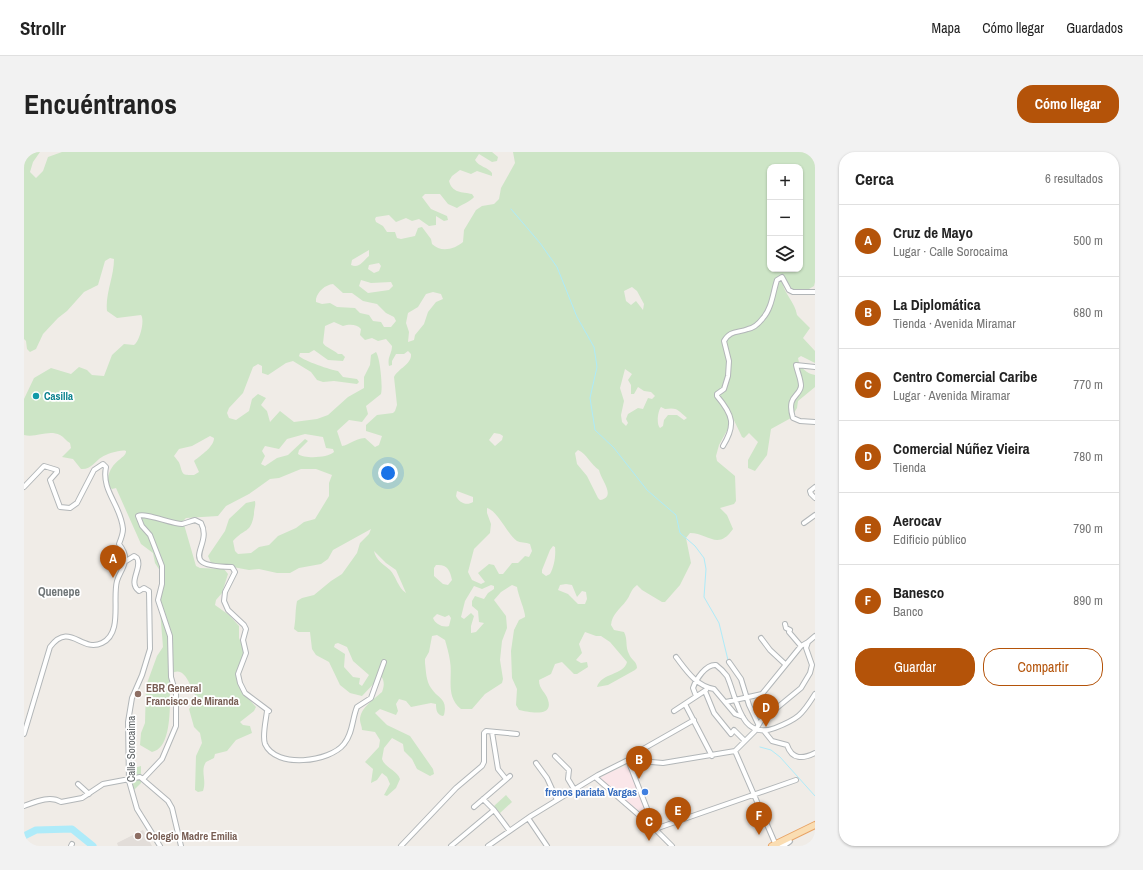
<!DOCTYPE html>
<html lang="es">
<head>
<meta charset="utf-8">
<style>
	:root { --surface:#fff; --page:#f2f2f2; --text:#222; --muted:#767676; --line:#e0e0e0; --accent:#b45309 }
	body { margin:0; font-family:"Archivo Narrow",sans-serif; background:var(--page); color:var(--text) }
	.controls { position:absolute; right:12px; top:12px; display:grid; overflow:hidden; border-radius:8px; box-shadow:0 1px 3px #0004 }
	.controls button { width:36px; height:36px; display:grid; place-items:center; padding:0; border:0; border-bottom:1px solid var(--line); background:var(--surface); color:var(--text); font:20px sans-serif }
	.you { position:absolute; left:364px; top:321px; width:14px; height:14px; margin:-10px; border:3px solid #fff; border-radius:50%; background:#1a73e8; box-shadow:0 0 0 6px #1a73e833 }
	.badge { display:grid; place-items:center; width:26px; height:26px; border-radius:50%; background:var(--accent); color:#fff; font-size:13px; font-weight:700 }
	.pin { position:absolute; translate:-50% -33px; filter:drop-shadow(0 1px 2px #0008) }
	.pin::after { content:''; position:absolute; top:21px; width:14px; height:12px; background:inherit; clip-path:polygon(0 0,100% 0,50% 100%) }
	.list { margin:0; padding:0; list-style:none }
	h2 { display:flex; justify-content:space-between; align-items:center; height:52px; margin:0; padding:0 16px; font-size:17px }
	h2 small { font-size:13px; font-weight:400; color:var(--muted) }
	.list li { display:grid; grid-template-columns:26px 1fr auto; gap:12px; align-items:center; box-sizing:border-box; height:72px; padding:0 16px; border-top:1px solid var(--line) }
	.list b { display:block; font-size:15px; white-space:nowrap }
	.list p { margin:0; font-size:13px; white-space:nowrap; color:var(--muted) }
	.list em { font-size:13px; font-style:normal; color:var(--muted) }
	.actions { display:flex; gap:8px; padding:12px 16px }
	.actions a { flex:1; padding:9px 0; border:1px solid var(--accent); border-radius:16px; text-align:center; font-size:14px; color:var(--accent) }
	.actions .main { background:var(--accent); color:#fff }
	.icon { flex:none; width:22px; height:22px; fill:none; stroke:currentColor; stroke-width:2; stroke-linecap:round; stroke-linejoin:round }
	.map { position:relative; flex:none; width:791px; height:694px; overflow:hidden; border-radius:16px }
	header { display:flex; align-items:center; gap:24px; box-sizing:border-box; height:56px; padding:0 20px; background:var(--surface); border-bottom:1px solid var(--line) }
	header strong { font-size:19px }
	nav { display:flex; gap:22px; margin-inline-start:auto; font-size:14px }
	.intro { display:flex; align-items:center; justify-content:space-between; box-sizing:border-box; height:96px; padding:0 24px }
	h1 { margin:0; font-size:28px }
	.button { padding:10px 18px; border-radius:16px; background:var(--accent); color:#fff; font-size:14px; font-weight:700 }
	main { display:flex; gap:24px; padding:0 24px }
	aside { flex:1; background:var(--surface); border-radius:16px; box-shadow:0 1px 3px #0004 }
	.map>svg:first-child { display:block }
</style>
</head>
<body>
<header>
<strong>Strollr</strong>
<nav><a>Mapa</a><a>Cómo llegar</a><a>Guardados</a></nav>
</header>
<div class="intro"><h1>Encuéntranos</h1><a class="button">Cómo llegar</a></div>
<main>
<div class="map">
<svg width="791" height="694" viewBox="0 0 791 694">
	<rect width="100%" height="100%" fill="#f0ece7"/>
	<path fill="#e2ddd9" d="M119 678 128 694H94L93 691Z"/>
	<path fill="#fae6e9" d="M606 613 630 675 576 626 586 620Z"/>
	<path fill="#cde5c6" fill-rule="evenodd" d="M0 0H16L9 10 6 20 12 26 19 19 24 5 38 0H468L474 5 473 9 468 10 455 2 451 8C455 15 464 15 468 21V24L453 19 447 22 436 18 428 24 425 29C428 41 438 40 448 42L450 45C447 49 437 53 433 56L424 52 416 42H401L398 45 407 57 423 64 424 68 420 69 412 64V73L405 74 395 67 388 69 382 66 372 70 365 63 352 65 351 67 352 70 359 74 363 80H371L373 86 377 87 391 84 394 76 398 75 407 87 408 92C417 101 431 97 439 90L440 78 452 58 458 54 470 52 475 47 477 36 491 11 489 0H791V130L790 134 780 140 766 138 758 129C760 142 771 150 773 163L786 176 779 186 791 199V211L777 204 774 206C775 215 783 222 791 223V235L774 249 773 256 767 266 747 277 743 303 731 319 724 316V308L734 290 725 281 720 286 718 285 705 258V275L695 293 692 304 693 309 711 324 712 349 710 352 696 356 703 363 709 377C694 399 684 381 666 381L662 386 667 411 656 433 641 450H638L618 438 613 433C606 438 607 443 602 449 596 457 588 462 587 473L590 478 600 480C604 487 601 495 605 502 607 508 613 509 613 516L611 518 584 533 573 535C577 521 600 523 603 510L586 490 577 484H572L561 480 555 492 558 501 552 508 557 511 563 510 564 515 553 522H550L538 510 531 512 527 522 515 528C515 538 522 540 524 548 530 566 504 560 495 558L492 553 493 537 488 526 487 499 490 478 495 468 501 465C502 461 494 443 493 435L488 433 477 440 470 448 482 464 483 476 478 489 476 508 479 527 478 531 461 542 448 557H437C421 544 429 526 426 509 425 502 423 495 421 488L413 483 408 484 405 500 401 507V511C402 519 402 529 407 536 414 547 424 546 420 563L419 564C413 563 412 558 412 552L407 551 387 555 382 549 375 547 372 552 374 559 372 563 356 557 351 561 363 573 386 584 409 617 410 622 406 624 393 617 388 607 380 599 379 592 368 586 360 596 358 607C361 616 373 618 376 627L372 636 363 644 360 643 366 632 363 625 358 621 353 628 347 631 349 617 341 610 355 595 356 588 351 580 338 578C338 574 336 571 336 568 336 556 350 547 358 540 360 535 361 529 357 524L338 544 326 541 316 533 305 510 292 503 288 497 286 480H274L270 477C272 467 271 459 273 449L278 446 290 443 307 429 318 422 333 401 336 391 345 382 347 377 309 398 304 407 297 412 275 416 266 421H253L235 417 225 418 187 411 184 404 201 379 205 367 222 351 231 349C232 354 230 356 230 362 227 382 220 376 209 389L211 399 214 402 227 401 235 395 245 393 254 384 272 376 280 370 291 367 305 344V331L308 323 292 317H277L255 326 246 327 225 342 202 354 194 364 162 366 159 369 172 414 176 416 200 417 204 422 198 441 192 448 191 453 205 463 215 474V486L219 495 220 503 214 523 222 544 232 555 230 559 216 570 219 573 226 574 228 581 212 588 203 599 191 602 190 606 182 610C176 619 183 628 179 639L174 640 171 638 172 604 178 591 176 581 170 575 165 557 170 551 171 543C166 534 160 511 146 523 145 540 151 596 128 600L116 593 117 581 121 571 122 534 133 504 139 495 135 445 138 422 131 411 129 401 117 392 92 336 88 337 84 334C82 309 103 307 102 299 98 297 82 302 78 305 71 309 67 318 57 317L49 307 38 305 47 296 46 291C42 289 40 285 36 283 24 277 13 286 0 283V247L10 226 27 216 47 222 55 215 63 218 68 223 80 224 88 203 100 192 110 193C116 189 121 168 117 163L93 166 83 159C81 142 90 125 90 107L86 106 81 109 74 133 60 140 43 159 34 166 19 182 12 197 6 200 3 197 2 189 0 187ZM746 15H776V97L778 101 776 117H746ZM345 98V104C339 109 335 117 327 113L328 108ZM355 111 357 114 355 119 350 121 344 117 345 113ZM337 128 347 131 367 130 369 134 365 138 344 141 335 134ZM309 132 319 141H328L339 149 353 152 362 161 370 165 372 169 367 175H360L357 170 349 169 345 163 336 161 331 156 313 155 306 151 298 152 292 150V147C294 139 301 133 309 132ZM608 135 613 139 620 152 619 158 612 149 607 153 602 149 600 139ZM409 140 417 142 419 147 412 150 404 160 400 172 391 183 390 188 384 190 385 180 382 171 384 161 394 155 402 142ZM310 170 319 174C325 172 333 172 337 177L336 183 341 188 348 186 354 189 362 187 368 194C368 202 363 205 365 214L368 213V209L372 202H380L384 199 387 202C388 212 375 216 370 225L373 253 371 259 369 261 353 263 342 273V279L358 284 355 293 351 295 341 286C330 287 325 293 318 294L313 279 325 268 338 270 344 262 342 254 357 242C359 235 356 205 352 200L347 203 346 213 340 225V236L324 245 304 263 293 267 270 270 256 259 246 270 243 259 237 253 242 246 234 242 228 247 225 259 212 268 205 266 203 261 205 256 219 241 229 215 234 212 238 214V221L244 223 262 211 269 209 287 220 293 228 299 230 310 229 333 232 335 230 333 227 319 225 314 219C307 218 280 209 275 204L276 201H285L290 198 304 208 319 209 321 205 318 202H314C309 197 302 196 299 191L301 174ZM601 217 608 222 604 228 607 233V242H610L614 235 620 239 627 240 631 244 628 247 624 246 619 257 614 256 604 262 602 267 604 271 602 274 598 270 597 263 600 249 596 236ZM637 255 641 257C653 255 654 258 663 266L660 268 653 263H644L640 268 639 274 636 276C632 272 634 259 637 255ZM470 281 476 282 479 284 478 288 471 294 465 288ZM281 282 299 285 302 296 309 297 310 300C303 306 281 307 274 302L275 298 284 289 281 287 264 303 253 306 241 314 237 312 241 304 238 299 241 294 255 297 263 287ZM186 284 190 286C190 295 177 303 170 309L175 320 170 323C158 323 159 323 156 313 155 309 152 307 150 304L155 297 168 294ZM554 298C563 302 567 313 575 318 577 328 593 345 576 348L574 346 563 324 553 312 551 301ZM433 339 449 345V350C443 354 435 351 432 344ZM463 356C473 358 484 383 493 389 496 391 502 390 506 392L508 399 505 405 501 404 494 411H488L479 422H475L470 413 465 412 454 421 461 430 457 432 448 428 444 420 450 397 466 381 467 372 463 361ZM529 394 531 395C532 404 530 415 526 422L522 424 518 421V418L526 398ZM350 399 362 411 372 418 382 441C374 436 372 424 366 418 359 412 352 408 350 399ZM412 413C423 412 426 418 428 428L424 433 419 432 410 424V416ZM542 432 548 433 553 445 558 439 562 440 563 447 561 452H554L544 442 534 438 536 433ZM467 433 470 434V437L464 441 460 447 451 444 448 449V454L454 459 455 470 460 471 452 480 447 481V474L450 464 447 461 440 467 437 465 441 449 450 434 458 437ZM413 462 421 465 425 463 427 466 425 474C419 476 411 472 409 466ZM314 491 323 495 329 509 345 523 338 534 335 532 336 526 329 525 320 515 321 502 310 495 311 492Z
		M117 614V631L109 639 106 629V617Z
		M482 643 488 650 476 661 470 654Z"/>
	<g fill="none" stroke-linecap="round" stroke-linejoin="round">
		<path stroke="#aeebf9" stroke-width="1" d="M487 57 516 91 533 115 553 165 570 195 573 215 566 246 571 278 590 296 623 338 652 363 656 381 671 394 680 406 682 417 680 445 695 471 704 508
			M736 595 747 598 756 605 791 644"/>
		<path stroke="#aeebf9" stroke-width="7" d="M0 684 12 678 48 677 69 694"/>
		<g stroke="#b2b6b8" stroke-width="6">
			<path id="street" d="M791 215 772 213C773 219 777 227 777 234 776 245 762 243 769 266L776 269 791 270
				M699 294C712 273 709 263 693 244V242L700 237 704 224 705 209 700 189C706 178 714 181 724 177 730 176 736 170 739 166 748 156 749 140 753 128L758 125 765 138 769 140H791
				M0 335 20 314 33 318V320L26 328 36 355 46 356 53 351 70 318 79 312 82 315C77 339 97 353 99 377 99 382 97 387 95 392 99 397 102 403 101 409 100 416 95 422 93 429 88 447 99 481 78 491 57 501 46 469 26 495L0 582
				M791 335 786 339 787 342 791 346
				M780 371 791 363
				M102 409 110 404 113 406C119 416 103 430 115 439L120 436 125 439 126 497 118 523 108 546 104 570 105 629 113 657 136 694
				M761 472 762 476 766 478 765 480 777 494
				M737 486 746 498 761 512
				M652 505C662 518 672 534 690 537L711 562 719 565
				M705 510 717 527 725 553 734 572
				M681 539 690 561 707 582 710 578 721 589
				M672 544 669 536C672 527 682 512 692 513 696 516 700 520 703 524 713 546 716 589 751 576 774 567 778 563 791 542
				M702 550 738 542 777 494 784 490
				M661 552 688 604
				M243 559C242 568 238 584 241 592 252 617 306 610 320 592 329 581 328 567 333 555L347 546 360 510
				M650 559 682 538
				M740 579 748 589 763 593C768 608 779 607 791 601
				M468 580 474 617 482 627
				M711 599 751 691
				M531 604 545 618 544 627 550 637
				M512 611 523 626 533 648
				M571 625 631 677 772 628
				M119 627 138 607 152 574V542L147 525 146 484 134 448 138 432V414L126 383 118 374 114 364C120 360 148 372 158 372 162 371 167 369 171 368L177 371C190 395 149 414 208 415L211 420 201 440 200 449 204 458 220 473 222 477 219 488 222 501 214 522 216 531 221 541 245 559
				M54 632 65 642
				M459 647 470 658
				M0 654C11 650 26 643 37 650L58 646 79 632 116 625 144 649 148 656 157 694
				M450 655 486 624
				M504 666 523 694
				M47 694 48 692
				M377 694 432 636 458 614 460 610V581L462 579 493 582
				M427 694 470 658 485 678
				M464 694 507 664 574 623 604 608 639 611 711 599 731 579 737 569 777 536 786 521 788 513 782 496 784 490 791 484
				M648 694 631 677 604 608 612 601 670 568"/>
		</g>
		<g stroke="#b1b6b9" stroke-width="8">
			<path id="secondary" d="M758 694 765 689"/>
		</g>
		<g stroke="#e8a568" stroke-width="8">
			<path id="primary" d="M748 694 791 673"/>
		</g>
		<use href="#street" stroke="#fff" stroke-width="4"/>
		<use href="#secondary" stroke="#fff" stroke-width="5.5"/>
		<use href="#primary" stroke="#faddb2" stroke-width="6"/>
	</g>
	<circle fill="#0f9aa8" stroke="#fff" stroke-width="1.5" cx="12" cy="244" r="4"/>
	<g fill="#8d6e63" stroke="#fff" stroke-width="1.5">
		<circle cx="114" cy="542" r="4"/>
		<circle cx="114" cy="684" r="4"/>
	</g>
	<circle fill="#3f7fe0" stroke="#fff" stroke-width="1.5" cx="621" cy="640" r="4"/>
	<g text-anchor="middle" stroke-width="3.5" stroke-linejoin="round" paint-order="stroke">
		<g font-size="11" font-weight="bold" fill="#0d838f" stroke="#fff" text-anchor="start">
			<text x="20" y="248">Casilla</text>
		</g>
		<g font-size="11" font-weight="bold" fill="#785e54" stroke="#fff" text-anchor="start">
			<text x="122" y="540">EBR General<tspan x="122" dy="13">Francisco de Miranda</tspan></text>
			<text x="122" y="688">Colegio Madre Emilia</text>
		</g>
		<g font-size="11" fill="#5f6466" stroke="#fff">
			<text transform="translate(107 597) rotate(-90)" y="4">Calle Sorocaima</text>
		</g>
		<g font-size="11" font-weight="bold" fill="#366cbe" stroke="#fff" text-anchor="end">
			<text x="613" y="644">frenos pariata Vargas</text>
		</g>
		<g font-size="12" font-weight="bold" fill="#707678" stroke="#fff">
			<text x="35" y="444">Quenepe</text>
		</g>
	</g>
</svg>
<div class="controls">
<button>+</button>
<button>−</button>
<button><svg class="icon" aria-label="layers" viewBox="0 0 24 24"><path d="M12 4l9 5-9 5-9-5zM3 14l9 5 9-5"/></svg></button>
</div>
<div class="you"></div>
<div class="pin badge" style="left:89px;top:426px">A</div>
<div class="pin badge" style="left:615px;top:627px">B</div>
<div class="pin badge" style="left:625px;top:689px">C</div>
<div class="pin badge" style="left:742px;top:575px">D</div>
<div class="pin badge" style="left:654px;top:678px">E</div>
<div class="pin badge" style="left:735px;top:683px">F</div>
</div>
<aside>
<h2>Cerca<small>6 resultados</small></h2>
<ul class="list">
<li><span class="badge">A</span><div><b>Cruz de Mayo</b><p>Lugar · Calle Sorocaima</p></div><em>500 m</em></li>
<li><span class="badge">B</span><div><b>La Diplomática</b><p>Tienda · Avenida Miramar</p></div><em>680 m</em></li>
<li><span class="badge">C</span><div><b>Centro Comercial Caribe</b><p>Lugar · Avenida Miramar</p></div><em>770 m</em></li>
<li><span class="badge">D</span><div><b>Comercial Núñez Vieira</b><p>Tienda</p></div><em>780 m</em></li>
<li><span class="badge">E</span><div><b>Aerocav</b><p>Edificio público</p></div><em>790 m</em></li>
<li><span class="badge">F</span><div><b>Banesco</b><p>Banco</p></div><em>890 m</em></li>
</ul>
<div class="actions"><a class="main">Guardar</a><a>Compartir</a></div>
</aside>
</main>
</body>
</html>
